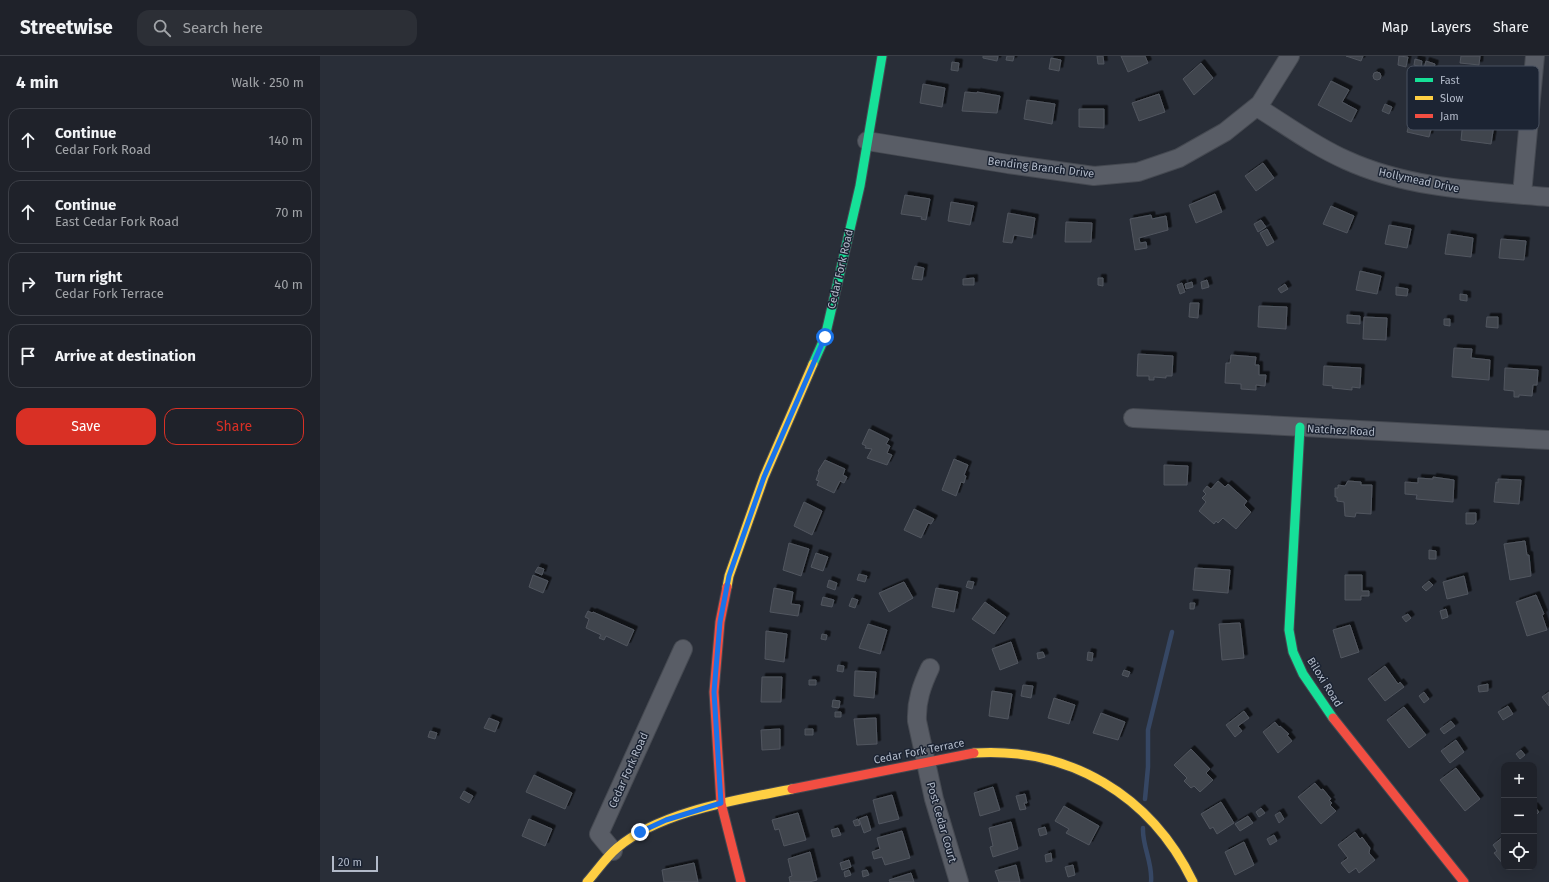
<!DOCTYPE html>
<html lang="en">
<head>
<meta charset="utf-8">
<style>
	:root { --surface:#1f222a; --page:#2c2f36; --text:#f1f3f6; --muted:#a1a4a8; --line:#3c3f47; --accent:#d93025 }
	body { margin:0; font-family:"Fira Sans",sans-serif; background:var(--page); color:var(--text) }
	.controls { position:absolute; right:12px; bottom:12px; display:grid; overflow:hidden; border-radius:8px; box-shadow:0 4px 16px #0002 }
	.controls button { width:36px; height:36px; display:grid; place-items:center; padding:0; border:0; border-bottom:1px solid var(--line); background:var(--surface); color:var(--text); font:20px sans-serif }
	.scale { position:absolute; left:12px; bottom:10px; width:46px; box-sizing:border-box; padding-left:4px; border:2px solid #b2bac9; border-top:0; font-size:11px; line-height:14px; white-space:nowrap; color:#b2bac9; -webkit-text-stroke:3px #1c2433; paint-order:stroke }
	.stop { position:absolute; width:12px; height:12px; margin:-9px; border:3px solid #1a73e8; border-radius:50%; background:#fff }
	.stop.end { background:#1a73e8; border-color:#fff; box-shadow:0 1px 4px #0008 }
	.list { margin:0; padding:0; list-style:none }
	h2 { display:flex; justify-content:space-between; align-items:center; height:52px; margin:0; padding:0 16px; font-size:17px }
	h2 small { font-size:13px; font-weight:400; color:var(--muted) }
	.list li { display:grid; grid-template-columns:26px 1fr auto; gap:12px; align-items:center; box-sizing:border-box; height:64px; margin:0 8px 8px; padding:0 8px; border:1px solid var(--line); border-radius:12px }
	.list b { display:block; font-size:15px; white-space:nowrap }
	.list p { margin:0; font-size:13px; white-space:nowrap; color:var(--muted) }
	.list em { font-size:13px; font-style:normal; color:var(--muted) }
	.actions { display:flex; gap:8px; padding:12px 16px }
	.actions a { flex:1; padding:9px 0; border:1px solid var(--accent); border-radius:12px; text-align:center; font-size:14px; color:var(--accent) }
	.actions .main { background:var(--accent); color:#fff }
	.icon { flex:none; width:22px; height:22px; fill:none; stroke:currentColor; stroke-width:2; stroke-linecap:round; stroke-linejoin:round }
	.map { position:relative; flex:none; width:1229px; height:826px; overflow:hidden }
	header { display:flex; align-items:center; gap:24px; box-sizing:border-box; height:56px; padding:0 20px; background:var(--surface); border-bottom:1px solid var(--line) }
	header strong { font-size:19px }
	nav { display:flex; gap:22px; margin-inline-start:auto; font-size:14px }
	.search { width:280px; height:36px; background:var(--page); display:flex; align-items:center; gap:10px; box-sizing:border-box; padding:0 14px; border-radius:12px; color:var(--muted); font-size:15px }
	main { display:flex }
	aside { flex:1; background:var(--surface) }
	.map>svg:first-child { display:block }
</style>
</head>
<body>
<header>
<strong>Streetwise</strong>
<div class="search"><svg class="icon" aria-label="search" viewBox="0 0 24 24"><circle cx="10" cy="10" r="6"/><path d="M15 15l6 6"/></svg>Search here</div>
<nav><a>Map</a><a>Layers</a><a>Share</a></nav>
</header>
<main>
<aside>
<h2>4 min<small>Walk · 250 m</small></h2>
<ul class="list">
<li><svg class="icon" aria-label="ahead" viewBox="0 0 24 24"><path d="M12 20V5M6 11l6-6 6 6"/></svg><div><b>Continue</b><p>Cedar Fork Road</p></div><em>140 m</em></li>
<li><svg class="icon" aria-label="ahead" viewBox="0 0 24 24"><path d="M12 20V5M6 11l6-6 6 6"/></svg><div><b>Continue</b><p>East Cedar Fork Road</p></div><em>70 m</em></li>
<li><svg class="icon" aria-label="right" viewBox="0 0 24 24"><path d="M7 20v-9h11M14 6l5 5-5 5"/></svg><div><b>Turn right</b><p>Cedar Fork Terrace</p></div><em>40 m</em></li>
<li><svg class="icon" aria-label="arrive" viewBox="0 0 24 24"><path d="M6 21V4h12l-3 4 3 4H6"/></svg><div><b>Arrive at destination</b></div></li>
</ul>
<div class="actions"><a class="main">Save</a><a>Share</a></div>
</aside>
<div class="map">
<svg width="1229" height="826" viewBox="0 0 1229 826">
	<defs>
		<filter id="shadow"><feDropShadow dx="3.5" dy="-3.5" stdDeviation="0" flood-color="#0009"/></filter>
	</defs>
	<rect width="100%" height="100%" fill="#292e38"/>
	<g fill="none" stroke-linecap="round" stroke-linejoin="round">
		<path stroke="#364764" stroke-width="4.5" d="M825 743 828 711V674L852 576
			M823 772C822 790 833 807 831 826"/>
	</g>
	<path fill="#41454e" stroke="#51565f" filter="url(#shadow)" d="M663 0H678L677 5 663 2Z
		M687 0H694L693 5 686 4Z
		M777 0H783L784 8H778Z
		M801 0H825L828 7 808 16Z
		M1026 0H1043L1041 5Z
		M1079 0 1088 1 1086 11 1078 9Z
		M1141 0H1160L1159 9 1140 7Z
		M731 2 741 4 739 15 729 13Z
		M1095 3 1102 5 1101 11 1094 9Z
		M1106 5 1115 8 1113 15 1104 12Z
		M632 6 639 7 638 15 631 14Z
		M881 7 893 22 874 39 863 23Z
		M1053 20a4 4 0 1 1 8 0a4 4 0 1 1-8 0Z
		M1011 25 1029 34 1022 46 1037 54 1031 66 998 49Z
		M603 28 625 32 622 51 600 47Z
		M645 36 657 37V36L680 40 677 57 642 55Z
		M839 38 845 56 819 65 812 47Z
		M707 44 735 48 732 68 704 63Z
		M1065 48 1072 51 1069 58 1062 55Z
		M759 53H784V72L759 71Z
		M1092 57 1114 63 1109 81 1087 76Z
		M1143 65 1174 69 1171 88 1141 84Z
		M943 107 954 122 936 135 925 120Z
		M895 138 902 156 876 167 869 149Z
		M585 139 610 143 606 164 601 163 602 161 581 158Z
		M631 146 654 150 650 169 628 165Z
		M1011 150 1034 160 1027 177 1003 168Z
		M688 157 715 162 712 182 694 179 692 187 683 186Z
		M831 159 832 163 846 160 848 174 819 182 820 187 826 186 827 192 815 194 810 163Z
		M941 164 946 171 938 176 934 168Z
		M746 166 772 167 771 186H745Z
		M1069 169 1091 173 1087 192 1065 188Z
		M947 173 954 186 947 190 940 177Z
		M1128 178 1153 182 1151 201 1125 198Z
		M1181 183 1206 185 1204 204 1179 202Z
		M595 210 604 212 602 224 592 223Z
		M1040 215 1061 220 1057 238 1036 234Z
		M654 222V229H643V223Z
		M778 222H783V230L778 229Z
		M887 224 889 231 882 233 881 226Z
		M872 226 873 231 866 233 865 228Z
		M862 227 865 236 860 238 857 229Z
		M965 228 968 233 961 237 958 233Z
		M1076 231 1088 233 1087 240 1076 239Z
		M1140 238 1147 239V245L1140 244Z
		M870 247H879L878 262 869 261Z
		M939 250 967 251 966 273 938 271Z
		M1027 259 1040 260V268L1027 267Z
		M1044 261 1067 262 1066 284 1043 283Z
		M1167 261H1178V272L1166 271Z
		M1124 263H1130V270L1124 269Z
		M1134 292 1152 293 1151 302 1170 304 1169 324 1132 321Z
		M818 298 853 300 852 320H846V322L834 321V324H829V320H817Z
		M911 299 936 301 935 309H939V319H946L945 330 936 329V334L921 333V328L905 327 906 307H910Z
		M1004 310 1041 312 1040 332 1032 331V334L1012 332 1013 330 1003 329Z
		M1185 312 1218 314 1217 329H1213L1212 340 1199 339V341H1194V335L1184 334Z
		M549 373 569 383 566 388 570 390 567 397 572 399 567 409 547 402 552 393 545 392 546 390 542 388Z
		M634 403 648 409 644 419 646 420 644 427 641 426 636 440 622 434Z
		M505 404 525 413 523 419 527 421 524 427 520 425 514 437 497 429 499 425 496 424 499 416 498 415Z
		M844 409 868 410 867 429H844Z
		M1113 421 1134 424 1133 446 1096 443 1097 439 1085 438V426L1098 427V422L1113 423Z
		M1178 423 1201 424 1199 448 1174 446 1176 426 1178 427Z
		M898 425 905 431 908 428 927 445 924 449 931 456 916 473 903 462 898 467 896 465 894 468 879 455 886 446 882 442 886 438 883 435 887 430 891 433Z
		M1028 425 1041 426V429H1052L1051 458 1036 457 1035 461 1025 460 1024 446 1017 445V441H1015V432H1018V429L1025 430Z
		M484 446 502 455 492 479 474 470Z
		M594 453 614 463 611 468 608 467 601 482 584 474Z
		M1146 457H1156V466L1154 468H1146Z
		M1205 485 1207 499H1209L1211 520 1190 524 1184 488Z
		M469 487 489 493 481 520 463 514Z
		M1109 494 1116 495V503H1109Z
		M496 497 508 501 503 515 491 511Z
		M218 511 224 513 222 519 215 516Z
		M875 512 910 514 908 537 873 534Z
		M539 518 547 520 545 526 537 524Z
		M213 519 228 525 223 537 209 531Z
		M1025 519H1042V535H1049V540H1041V544H1025Z
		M1144 520 1148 538 1127 543 1123 526Z
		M509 524 517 527 515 534 507 531Z
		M648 525 654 526 652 533 646 531Z
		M1109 525 1113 529 1106 535 1102 531Z
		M584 526 593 542 569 556 559 537Z
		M454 532 473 536 471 548 480 549 478 560 450 556Z
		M616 532 638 536 634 556 612 551Z
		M1216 539 1224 558 1222 559 1227 574 1207 580 1196 546Z
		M503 541 514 544 512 551 501 549Z
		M532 542 538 544 535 552 529 550Z
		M665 546 686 561 674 578 652 563Z
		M870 547H875L874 553H870Z
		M1126 553 1128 561 1122 563 1120 555Z
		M268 555 272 557 273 556 314 574 307 590 286 580 284 584 279 582 281 579 266 572 269 563 265 561Z
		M1088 558 1091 562 1086 566 1082 561Z
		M920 567 924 602 902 604 899 568Z
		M548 568 567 574 560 598 539 592Z
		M1030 569 1039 596 1021 602 1013 574Z
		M446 575 467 578 464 606 445 603Z
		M502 578 507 579 506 584 501 583Z
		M691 586 698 607 680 614 672 593Z
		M723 596 725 601 718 603 717 597Z
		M768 596 773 597 772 605 767 604Z
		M518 609 524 610 523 616 517 615Z
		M1065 610 1078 628 1080 626 1084 631 1065 645 1048 623Z
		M804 614 810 616 808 621 802 619Z
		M535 615 556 616 554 642 534 640Z
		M442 621H462L461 646H441Z
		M489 624H496V629H489Z
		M1168 628V635L1159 636 1158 630Z
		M703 629 713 630 711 642 701 640Z
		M672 635 692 638 688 663 669 660Z
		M1104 636 1109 643 1104 647 1099 640Z
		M1229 636V650L1222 641Z
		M734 642 755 649 749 668 728 662Z
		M513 644 520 645 519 652 512 651Z
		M1188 650 1193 658 1183 664 1178 656Z
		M1084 651 1106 679 1089 692 1067 664Z
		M924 655 929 662 918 670 922 675 915 681 906 669Z
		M515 656H521V661H515Z
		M781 657 805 666 798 684 773 677Z
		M169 662 179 666 175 676 164 672Z
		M556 662 557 688 537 689 534 663Z
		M1131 665 1135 670 1124 678 1120 673Z
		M955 666 959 671 960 670 969 678 967 679 972 685 958 697 943 676Z
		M460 673V693L442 694 441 674Z
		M485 673H493V679H485Z
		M110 675 117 677 115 683 108 681Z
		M1136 684 1144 696 1130 707 1121 695Z
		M871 693 890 713 886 717 893 724 880 736 874 730 871 732 864 725 867 722 854 709Z
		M1201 694 1205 699 1200 703 1196 698Z
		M1136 712 1160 743 1145 755 1120 724Z
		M214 719 252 737 245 753 206 736Z
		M995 727 1001 734 1003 733 1011 743 1009 744 1012 747 1010 749 1016 755 1001 768 978 741Z
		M673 731 680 754 660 760 654 737Z
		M144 735 153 740 149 747 140 742Z
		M705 738 707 747H704L706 753 700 754 696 740Z
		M572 739 579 763 559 768 553 744Z
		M901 746 914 767 897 778 893 771 890 773 881 758Z
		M744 750 779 770 769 789 746 777 749 773 735 765Z
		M1214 750 1219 756 1214 761Z
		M941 752 945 757 939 761 936 756Z
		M960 756 964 763 959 767 955 759Z
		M478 757 486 784 464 790 459 773 455 774 452 764Z
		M547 760 551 774 544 777 539 763Z
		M928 760 933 767 920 775 915 768Z
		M209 763 232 773 225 790 202 780Z
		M538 763 540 769 535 770 533 765Z
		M691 766 698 793 673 801 670 791 673 790 669 772Z
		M725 771 727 778 720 780 718 773Z
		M518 772 521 779 513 781 511 774Z
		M582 775 590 802 565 809 562 801 554 803 552 796 560 793 557 782Z
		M1035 776 1040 783 1042 781 1050 792 1049 797 1055 804 1039 817 1036 812 1029 817 1021 807 1028 802 1018 789Z
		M954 779 957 785 950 789 947 783Z
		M1184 780V807L1183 808 1174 797 1177 795 1173 789Z
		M924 786 934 809 915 819 905 796Z
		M490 796 497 824 489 826H470L469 821 472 820 468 803Z
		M731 797 732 805 726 806 725 799Z
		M529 804 531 811 522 814 520 807Z
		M374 807 378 826H344L342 814Z
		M696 809 700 826H679L675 815Z
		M753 809 755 819 748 821 745 811Z
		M529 814 531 819 525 821 524 816Z
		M547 814 549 819 543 821 542 815Z
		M591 817 594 826H570L569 824Z"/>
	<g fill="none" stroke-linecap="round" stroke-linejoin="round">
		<g stroke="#454951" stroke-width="20">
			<path id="street" d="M937 51C966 69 994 90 1026 104 1089 133 1161 135 1229 141
				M547 85 688 108 774 120 818 116 859 102 905 76 940 48 970 0
				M1202 138 1215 0
				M813 362 1229 384
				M610 612C602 629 596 645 597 665L614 743 639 826
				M293 795 279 778 363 593"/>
		</g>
		<g stroke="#454951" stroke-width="11">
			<path id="fast" d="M493 308 505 281 540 130 562 0
				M980 371 969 574 973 596 983 618 1013 662"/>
		</g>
		<g stroke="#454951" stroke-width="11">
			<path id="slow" d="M407 531 409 520 444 421 493 308
				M654 697C750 691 831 739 873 826
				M267 826C277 815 286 801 297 792 341 755 417 744 472 733"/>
		</g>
		<g stroke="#454951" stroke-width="11">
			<path id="jam" d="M407 531 400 566 394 636 401 747 421 826
				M1013 662 1144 826
				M472 733 654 697"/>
		</g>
		<use href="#street" stroke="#595d66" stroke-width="18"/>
		<use href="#fast" stroke="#16e098" stroke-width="9"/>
		<use href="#slow" stroke="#ffcf43" stroke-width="9"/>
		<use href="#jam" stroke="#f24e42" stroke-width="9"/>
	</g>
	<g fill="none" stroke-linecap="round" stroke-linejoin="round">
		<path stroke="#1a73e8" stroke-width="5" d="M320 776 346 764 401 747 394 636 400 566 409 520 444 421 505 281"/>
	</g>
	<g text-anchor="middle" stroke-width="3" stroke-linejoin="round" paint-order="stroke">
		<g font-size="11" fill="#b2bac9" stroke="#1c2433">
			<text transform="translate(721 111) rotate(7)" y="4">Bending Branch Drive</text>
			<text transform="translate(1099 124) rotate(12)" y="4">Hollymead Drive</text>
			<text transform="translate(520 213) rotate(-77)" y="4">Cedar Fork Road</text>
			<text transform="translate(1021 374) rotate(3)" y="4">Natchez Road</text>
			<text transform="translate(1005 626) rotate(58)" y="4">Biloxi Road</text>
			<text transform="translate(599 695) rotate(-11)" y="4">Cedar Fork Terrace</text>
			<text transform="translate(308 714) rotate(-66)" y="4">Cedar Fork Road</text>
			<text transform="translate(622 766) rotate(74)" y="4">Post Cedar Court</text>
		</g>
	</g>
	<rect x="1087" y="10" width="132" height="64" rx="6" fill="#1c2433" stroke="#495160" stroke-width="1"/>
	<rect x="1095" y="22" width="18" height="4" fill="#16e098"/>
	<rect x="1095" y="40" width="18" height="4" fill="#ffcf43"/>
	<rect x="1095" y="58" width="18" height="4" fill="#f24e42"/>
	<g font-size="11" fill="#b2bac9">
		<text x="1120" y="28">Fast</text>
		<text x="1120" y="46">Slow</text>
		<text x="1120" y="64">Jam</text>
	</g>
</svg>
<div class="controls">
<button>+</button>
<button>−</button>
<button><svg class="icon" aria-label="locate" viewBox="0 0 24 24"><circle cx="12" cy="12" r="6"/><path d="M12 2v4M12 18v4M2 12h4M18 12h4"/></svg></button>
</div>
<div class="scale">20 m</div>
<div class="stop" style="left:505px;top:281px"></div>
<div class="stop end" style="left:320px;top:776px"></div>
</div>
</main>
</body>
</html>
